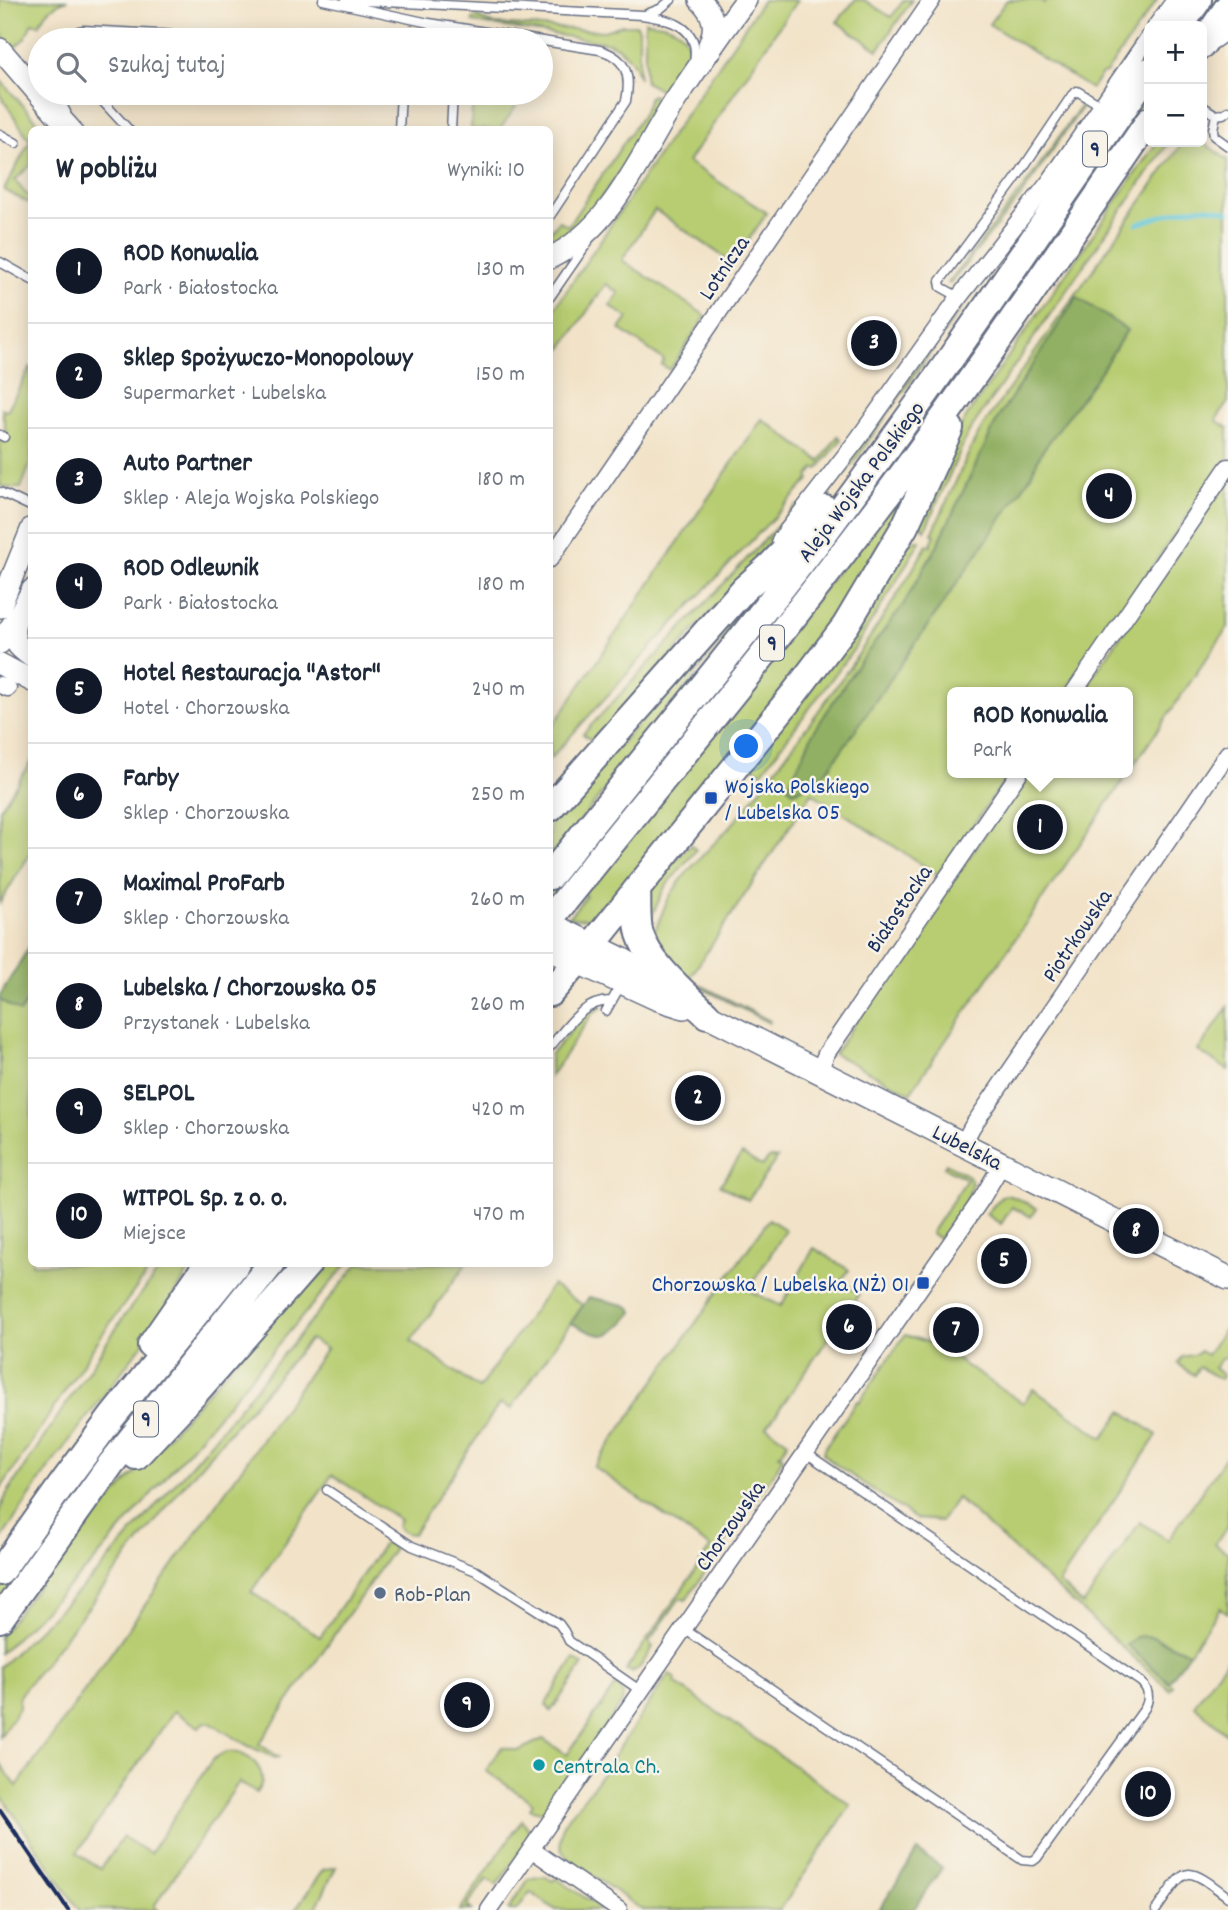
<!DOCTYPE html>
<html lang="pl">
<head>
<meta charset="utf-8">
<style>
	:root { --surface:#fff; --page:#f2f2f3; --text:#1f2937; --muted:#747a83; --line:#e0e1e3; --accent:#111827 }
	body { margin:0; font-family:Dekko,sans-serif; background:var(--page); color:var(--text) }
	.controls { position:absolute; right:21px; top:21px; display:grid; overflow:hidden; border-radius:10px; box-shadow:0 4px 18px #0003 }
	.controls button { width:63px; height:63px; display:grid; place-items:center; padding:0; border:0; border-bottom:2px solid var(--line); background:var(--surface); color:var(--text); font:35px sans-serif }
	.you { position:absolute; left:747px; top:747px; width:24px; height:24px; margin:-18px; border:5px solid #fff; border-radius:50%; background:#1a73e8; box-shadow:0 0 0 10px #1a73e833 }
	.badge { display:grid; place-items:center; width:46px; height:46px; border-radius:50%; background:var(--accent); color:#fff; font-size:23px; font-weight:700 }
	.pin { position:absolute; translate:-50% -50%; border:4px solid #fff; box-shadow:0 2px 7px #0006 }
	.popup { position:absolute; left:947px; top:687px; width:186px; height:91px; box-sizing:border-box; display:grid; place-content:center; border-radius:10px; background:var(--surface); filter:drop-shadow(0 2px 5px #0005); font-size:23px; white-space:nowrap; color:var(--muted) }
	.popup b { font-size:26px; color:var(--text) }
	.popup::after { content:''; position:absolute; left:50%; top:100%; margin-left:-14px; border:14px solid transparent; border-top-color:var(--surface) }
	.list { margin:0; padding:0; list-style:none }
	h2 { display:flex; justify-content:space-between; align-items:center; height:91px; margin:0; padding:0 28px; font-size:30px }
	h2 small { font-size:23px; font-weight:400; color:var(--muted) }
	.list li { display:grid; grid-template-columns:46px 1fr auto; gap:21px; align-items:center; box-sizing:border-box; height:105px; padding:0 28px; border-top:2px solid var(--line) }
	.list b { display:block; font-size:26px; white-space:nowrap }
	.list p { margin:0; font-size:23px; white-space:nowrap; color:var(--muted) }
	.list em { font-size:23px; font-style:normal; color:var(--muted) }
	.icon { flex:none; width:38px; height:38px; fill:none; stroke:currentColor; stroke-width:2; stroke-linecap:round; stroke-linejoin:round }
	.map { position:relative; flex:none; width:1228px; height:1910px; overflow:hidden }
	.search { position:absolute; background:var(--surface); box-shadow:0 4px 18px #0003; left:28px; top:28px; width:525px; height:77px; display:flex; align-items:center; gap:18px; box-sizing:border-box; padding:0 24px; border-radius:38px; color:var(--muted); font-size:26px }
	.panel { position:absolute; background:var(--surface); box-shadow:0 4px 18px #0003; left:28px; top:126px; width:525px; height:1141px; border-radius:10px }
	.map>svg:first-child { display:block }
</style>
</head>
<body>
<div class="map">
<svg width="1228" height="1910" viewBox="0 0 1228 1910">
	<rect width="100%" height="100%" fill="#f7f3e8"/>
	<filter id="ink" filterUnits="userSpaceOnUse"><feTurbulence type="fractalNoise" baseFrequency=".0143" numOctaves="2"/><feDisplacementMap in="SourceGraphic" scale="14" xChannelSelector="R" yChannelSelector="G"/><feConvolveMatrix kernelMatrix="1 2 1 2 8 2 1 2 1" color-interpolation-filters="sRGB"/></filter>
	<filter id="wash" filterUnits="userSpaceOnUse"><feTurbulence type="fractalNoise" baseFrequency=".00686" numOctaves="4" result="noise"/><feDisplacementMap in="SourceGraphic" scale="28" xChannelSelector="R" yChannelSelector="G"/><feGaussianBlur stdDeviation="1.57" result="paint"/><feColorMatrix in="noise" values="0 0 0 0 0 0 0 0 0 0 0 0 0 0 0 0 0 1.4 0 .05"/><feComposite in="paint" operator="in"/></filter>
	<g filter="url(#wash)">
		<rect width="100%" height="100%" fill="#f2e3c8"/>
		<path fill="#b8cd72" stroke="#6a7e68" stroke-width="2" d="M0 0H68C54 4 45 12 39 25L32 23 25 38 11 51 0 31Z
			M763 0H797L688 162 767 213 733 263 655 210 622 260 706 316 670 370 662 365 664 360 620 329 628 318 610 306 619 293 606 284 550 366V315Z
			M855 0H864L891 17 904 0H912L878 50 837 22Z
			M1007 0H1040L1044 3 1046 0H1157L1106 73 1102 74 1091 89 989 24Z
			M476 17 494 24 604 31 622 25H637L639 29V78C634 60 626 51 609 43L472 22 473 19Z
			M645 21C652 23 660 23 667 25 705 37 683 74 670 95L645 82Z
			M1149 48V53L1043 206 966 302 852 465 815 509H814Z
			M0 80 44 129 32 130 31 165 15 180 26 194 31 196V204L4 190 30 141 0 95Z
			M1149 87V104L1008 309 882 486 550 903V891L617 808Z
			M473 93H523L519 102 500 129H471Z
			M652 95 666 102C635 148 598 217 550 244V232L559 221 568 226 643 114 649 98Z
			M1082 104 1083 106 1021 196 950 284 948 283 1024 187Z
			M1157 142H1169L968 433 925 530 920 525 919 519 958 431 969 413Z
			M1183 142H1202L1228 160V402L1216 420 1228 428V458L1065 692H953V773H1010L938 875 812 793 689 979 770 1021 769 1023 690 982 682 976 684 973C670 963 661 950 653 935 659 923 663 908 670 896 690 863 723 838 746 808 811 723 874 638 927 545L930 546 935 535 932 534 972 446 983 426Z
			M31 366V462L21 488H7L0 485V441H2L6 433 2 409 7 411Z
			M762 419 820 461 838 436 841 440 818 469 815 468 808 477 810 479 654 644 550 759V730Z
			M928 457 839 617 600 919 568 918 586 896 583 893Z
			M1228 480V627L910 1093 834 1054 1027 773H1128V692H1082Z
			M797 505 742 577 618 716 591 740 583 734Z
			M915 540 920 541 887 597 854 649 761 773 751 765 911 541Z
			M800 544 550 859V822Z
			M31 762V852L0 903V809Z
			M691 845 696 850 665 887 649 922V894L665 871Z
			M31 996 32 1264H154L103 1333 0 1490V1000L20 1012Z
			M594 1007H603L593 1013 550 1077V1055L582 1018Z
			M1228 1007V1070L1198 1051Z
			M742 1154 762 1166 769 1158H777L748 1200 720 1185Z
			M946 1163 970 1177C978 1194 950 1224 940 1239L931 1233 967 1179 944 1167Z
			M1006 1195 1011 1196 1037 1208 1031 1217 1012 1207 1001 1224 986 1214 1002 1196Z
			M769 1219 786 1230 748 1290 781 1306 814 1248 849 1270 841 1281 859 1294 767 1427 788 1442 779 1455 783 1457 776 1470 686 1600 680 1598 649 1642 653 1647 640 1667 632 1672 626 1670 711 1548 594 1467Z
			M164 1264H193L154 1329 48 1469 0 1541V1509L8 1492 125 1315Z
			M248 1264H258L0 1602V1589L47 1521Z
			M322 1264H347L91 1565 0 1653V1637L24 1604 83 1531Z
			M358 1264H466L411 1341 479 1388 552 1285 583 1305 511 1409 500 1403 413 1534C407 1534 399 1532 397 1525L400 1520 332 1475 251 1592 320 1637 385 1542 394 1548 259 1744 279 1757 275 1758 247 1745 210 1723 205 1722 199 1727 174 1711 77 1853 101 1869 123 1837 150 1853 212 1760C217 1757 222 1753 227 1752 241 1750 260 1762 262 1777 263 1783 259 1789 256 1793L239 1782 154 1906 158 1910H79L0 1794V1764L17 1786 326 1349 310 1339 183 1486 19 1696V1708L0 1737V1667L98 1572 205 1449Z
			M1228 1323V1357L1221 1359 1214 1368 1223 1375 1220 1379 1199 1367 1194 1375 1178 1364 1182 1357 1197 1354 1200 1351 1207 1355Z
			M905 1335 931 1343 1023 1403 1033 1389 1103 1438 1122 1411 1157 1435 1059 1583 1083 1605 1140 1522 1168 1540 1228 1454V1526L1215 1544 1228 1553V1613L1220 1608 1189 1653 1153 1637 1127 1645 1173 1686 1170 1690 957 1498 941 1521 916 1519 829 1460 823 1453 824 1449 857 1401 859 1402Z
			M1228 1658V1735L1194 1705Z
			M574 1659 583 1665 551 1711 546 1705 547 1702Z
			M669 1674 676 1679 675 1683 851 1805 780 1910H643L568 1859 561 1848 560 1842 563 1824 595 1784Z
			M617 1683 623 1695 622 1703 548 1810 539 1812 530 1809 533 1803 486 1771 502 1747 518 1751 543 1739 567 1755Z
			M522 1820 529 1830 527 1842 497 1885 487 1879 467 1906 472 1910H460Z
			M336 1867 315 1910H295L323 1870Z
			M544 1876 553 1881 556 1878 603 1910H556L530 1892 517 1910H508L529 1879Z"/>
		<path fill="#92b064" stroke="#567061" stroke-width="2" d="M1077 297 1127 330 1101 371 1041 453 1029 479 832 764 819 779 794 792 788 787 813 733 853 671 903 605 937 546 999 416Z
			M31 944V996L20 1012 0 1000V995Z
			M589 1297 625 1305 631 1308 633 1312C608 1341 605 1340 571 1323Z
			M1144 1636 1153 1637 1189 1653 1169 1682 1127 1645 1136 1637Z
			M917 1851 942 1868 913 1910H879Z"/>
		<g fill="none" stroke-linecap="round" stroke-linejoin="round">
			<path stroke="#5fc6dc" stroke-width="4.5" d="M1137 224C1167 215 1197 200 1228 212"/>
		</g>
	</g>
	<g filter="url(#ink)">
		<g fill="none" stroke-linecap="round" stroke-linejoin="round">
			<g stroke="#666e83" stroke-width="11">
				<path id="service" d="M323 0 429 23 443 31 452 40
					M346 0 642 15C669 19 701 26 694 62
					M647 14 660 9 671 0
					M429 23 600 50C627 58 631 76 626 101L550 216
					M65 40 79 31 84 30 275 40
					M1215 44 1228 35
					M56 93 66 112
					M95 93 129 130
					M1202 106 1216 115
					M1216 115 1213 129 1214 136 1228 146
					M1216 115 1223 114 1228 111
					M399 130 401 93
					M451 130 453 93
					M0 134 16 143
					M0 262 32 280
					M550 297 588 242
					M959 297 941 287 940 281 1015 180 1072 95 1077 91 1102 106
					M0 435 4 437
					M0 492 32 507
					M606 1011 622 983
					M550 1047C567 1027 583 1000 612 1001
					M327 1490 412 1546 476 1571 559 1624 564 1631 569 1641 641 1691
					M684 1629 1022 1860 1033 1861 1037 1858 1145 1708C1150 1698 1149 1690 1141 1682L806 1453
					M1156 1910C1187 1866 1183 1863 1228 1897"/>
			</g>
			<g stroke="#666e83" stroke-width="19">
				<path id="minor" d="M1156 26 1175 0
					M780 540 858 439 959 297 1050 181 1149 37
					M550 559 932 0
					M0 685 8 688
					M1074 692 1228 467
					M819 1071 826 1054 1019 773
					M963 1144 972 1127 1228 753
					M531 1849 619 1910
					M489 1910 982 1198 1002 1164"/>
			</g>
			<g stroke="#666e83" stroke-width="24">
				<path id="tertiary" d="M700 0C714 14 717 27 709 45
					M0 49 43 99 71 130
					M550 258C612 228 640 156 675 101 698 67 721 33 746 0
					M0 607 32 528
					M15 622C11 640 17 647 32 657
					M0 643 19 615 32 590
					M0 664 32 681"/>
			</g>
			<g stroke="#666e83" stroke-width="26">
				<path id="secondary" d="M550 924 621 959 663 984 707 1015 1228 1278
					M550 949 656 998 684 1007"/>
			</g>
			<g stroke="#666e83" stroke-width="30">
				<path id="primary" d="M1180 26 1198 0
					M1202 45 1228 7
					M550 808 744 589 770 566 825 509
					M550 876C642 760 737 647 827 529 939 380 1043 224 1149 71
					M637 890C638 904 636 921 640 934 649 964 685 993 707 1015
					M550 919C661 781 775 644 882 502 975 378 1061 249 1149 121
					M550 993 593 944 793 695 846 625 905 526 950 428
					M151 1345 207 1264
					M136 1456 195 1393 308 1264
					M0 1572 63 1483 112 1417 236 1264
					M0 1619 111 1464 271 1264"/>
			</g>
			<use href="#service" stroke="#fff" stroke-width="8"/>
			<use href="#minor" stroke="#fff" stroke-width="16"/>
			<use href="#tertiary" stroke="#fff" stroke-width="21"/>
			<use href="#secondary" stroke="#fff" stroke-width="23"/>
			<use href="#primary" stroke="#fff" stroke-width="26"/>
			<path stroke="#1b2f5e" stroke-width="4.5" d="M0 1810 68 1910"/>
		</g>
	</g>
	<g fill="#1a4fb4" stroke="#f7f3e8" stroke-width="2.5">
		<rect x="704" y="791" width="14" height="14" rx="3.5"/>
		<rect x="916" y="1276" width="14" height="14" rx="3.5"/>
	</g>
	<circle fill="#5c6f8a" stroke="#f7f3e8" stroke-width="2.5" cx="380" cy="1593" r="7"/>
	<circle fill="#0f9aa8" stroke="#f7f3e8" stroke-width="2.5" cx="539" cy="1765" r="7"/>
	<g text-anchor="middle" stroke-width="5" stroke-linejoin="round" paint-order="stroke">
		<g fill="#f7f3e8" stroke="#5d6a87" stroke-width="2">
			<rect x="1083" y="131.5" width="24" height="35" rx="5"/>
			<rect x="760" y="625.5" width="24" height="35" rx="5"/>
			<rect x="134" y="1401.5" width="24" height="35" rx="5"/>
		</g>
		<g font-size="21" font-weight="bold" fill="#1b2f5e">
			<text x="1095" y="156">9</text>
			<text x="772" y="650">9</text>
			<text x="146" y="1426">9</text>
		</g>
		<g font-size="23" fill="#1b2f5e" stroke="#f7f3e8">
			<text transform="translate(723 267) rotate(-56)" y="8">Lotnicza</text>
			<text transform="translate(860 481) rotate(-53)" y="8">Aleja Wojska Polskiego</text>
			<text transform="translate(898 908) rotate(-56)" y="8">Białostocka</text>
			<text transform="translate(1076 935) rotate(-56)" y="8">Piotrkowska</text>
			<text transform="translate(968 1146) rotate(27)" y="8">Lubelska</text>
			<text transform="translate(729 1525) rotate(-55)" y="8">Chorzowska</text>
		</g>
		<g font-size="23" fill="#164399" stroke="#f7f3e8" text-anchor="start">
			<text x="725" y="793">Wojska Polskiego<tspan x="725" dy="26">/ Lubelska 05</tspan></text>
			<text x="909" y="1291" text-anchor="end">Chorzowska / Lubelska (NŻ) 01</text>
		</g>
		<g font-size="23" fill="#4e5e75" stroke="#f7f3e8" text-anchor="start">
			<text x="394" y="1601">Rob-Plan</text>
		</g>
		<g font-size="23" fill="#0d838f" stroke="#f7f3e8" text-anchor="start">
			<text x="553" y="1773">Centrala Ch.</text>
		</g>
	</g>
</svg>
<div class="controls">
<button>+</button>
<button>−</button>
</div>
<div class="you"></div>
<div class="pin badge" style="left:1040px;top:827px">1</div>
<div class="popup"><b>ROD Konwalia</b>Park</div>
<div class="pin badge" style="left:698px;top:1098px">2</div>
<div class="pin badge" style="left:874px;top:343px">3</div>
<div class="pin badge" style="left:1109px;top:496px">4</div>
<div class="pin badge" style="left:1004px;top:1261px">5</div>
<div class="pin badge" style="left:849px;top:1327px">6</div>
<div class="pin badge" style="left:956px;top:1330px">7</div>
<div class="pin badge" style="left:1136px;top:1231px">8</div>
<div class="pin badge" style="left:467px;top:1705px">9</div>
<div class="pin badge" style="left:1148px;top:1794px">10</div>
<div class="search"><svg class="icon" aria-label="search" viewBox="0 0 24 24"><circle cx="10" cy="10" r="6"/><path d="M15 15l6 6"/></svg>Szukaj tutaj</div>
<section class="panel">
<h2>W pobliżu<small>Wyniki: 10</small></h2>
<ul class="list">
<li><span class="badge">1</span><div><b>ROD Konwalia</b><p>Park · Białostocka</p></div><em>130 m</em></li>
<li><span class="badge">2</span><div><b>Sklep Spożywczo-Monopolowy</b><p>Supermarket · Lubelska</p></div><em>150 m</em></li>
<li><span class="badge">3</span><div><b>Auto Partner</b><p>Sklep · Aleja Wojska Polskiego</p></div><em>180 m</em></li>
<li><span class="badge">4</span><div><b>ROD Odlewnik</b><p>Park · Białostocka</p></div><em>180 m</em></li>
<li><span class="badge">5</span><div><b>Hotel Restauracja &quot;Astor&quot;</b><p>Hotel · Chorzowska</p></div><em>240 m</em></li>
<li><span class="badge">6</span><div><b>Farby</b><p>Sklep · Chorzowska</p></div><em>250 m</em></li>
<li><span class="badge">7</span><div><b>Maximal ProFarb</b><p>Sklep · Chorzowska</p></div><em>260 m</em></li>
<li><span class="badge">8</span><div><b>Lubelska / Chorzowska 05</b><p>Przystanek · Lubelska</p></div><em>260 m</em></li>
<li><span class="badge">9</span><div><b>SELPOL</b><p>Sklep · Chorzowska</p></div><em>420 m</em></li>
<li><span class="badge">10</span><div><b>WITPOL Sp. z o. o.</b><p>Miejsce</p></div><em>470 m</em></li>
</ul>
</section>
</div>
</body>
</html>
